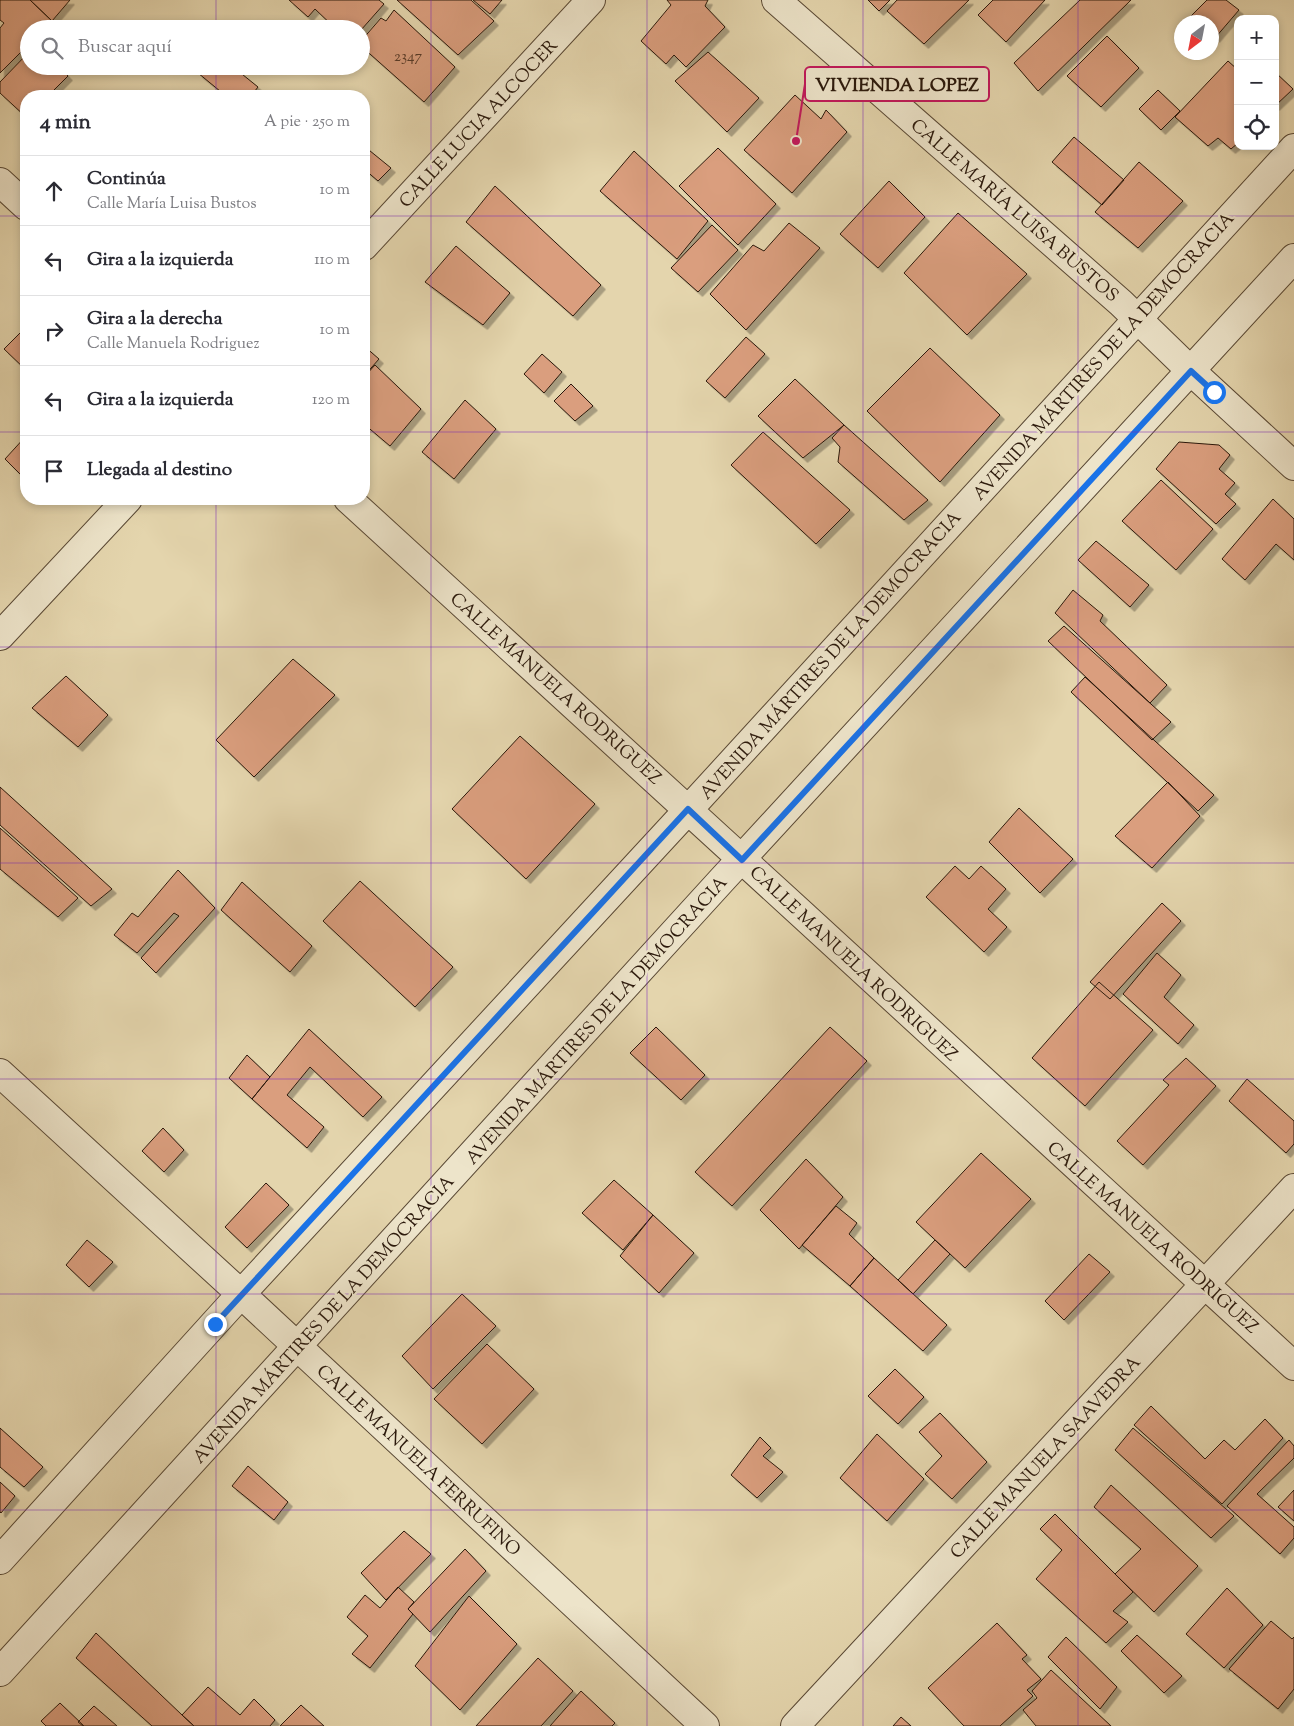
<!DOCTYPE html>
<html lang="es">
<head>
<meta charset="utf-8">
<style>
	:root { --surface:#fff; --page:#f2f2f3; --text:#2b2b33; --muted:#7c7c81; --line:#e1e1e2 }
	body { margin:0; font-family:"Sorts Mill Goudy",serif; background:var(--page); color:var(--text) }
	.controls { position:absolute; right:15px; top:15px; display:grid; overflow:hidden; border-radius:10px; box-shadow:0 2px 8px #0003 }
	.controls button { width:45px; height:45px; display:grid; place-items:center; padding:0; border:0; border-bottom:1px solid var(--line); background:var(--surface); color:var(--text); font:25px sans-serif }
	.compass { position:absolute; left:1174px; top:15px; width:45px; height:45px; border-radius:50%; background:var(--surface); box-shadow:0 2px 8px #0003; rotate:212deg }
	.stop { position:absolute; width:15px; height:15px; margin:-11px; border:4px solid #1a73e8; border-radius:50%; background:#fff }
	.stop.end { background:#1a73e8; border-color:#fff; box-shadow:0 1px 5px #0008 }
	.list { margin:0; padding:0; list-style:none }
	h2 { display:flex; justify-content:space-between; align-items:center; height:65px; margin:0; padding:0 20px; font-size:21px }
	h2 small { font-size:16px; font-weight:400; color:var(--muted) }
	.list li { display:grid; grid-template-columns:32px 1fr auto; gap:15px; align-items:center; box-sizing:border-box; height:70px; padding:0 20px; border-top:1px solid var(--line) }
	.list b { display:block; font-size:19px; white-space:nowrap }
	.list p { margin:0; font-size:16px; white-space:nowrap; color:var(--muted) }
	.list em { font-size:16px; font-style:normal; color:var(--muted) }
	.icon { flex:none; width:28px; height:28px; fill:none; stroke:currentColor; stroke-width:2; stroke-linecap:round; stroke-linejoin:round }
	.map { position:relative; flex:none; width:1294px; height:1726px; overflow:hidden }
	.search { position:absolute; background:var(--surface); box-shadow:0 2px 8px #0003; left:20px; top:20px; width:350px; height:55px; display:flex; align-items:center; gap:12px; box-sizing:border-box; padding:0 18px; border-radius:28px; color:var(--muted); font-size:19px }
	.panel { position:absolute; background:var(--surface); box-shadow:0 2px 8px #0003; left:20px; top:90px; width:350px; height:415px; border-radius:20px }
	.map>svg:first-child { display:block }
</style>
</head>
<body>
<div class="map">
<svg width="1294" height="1726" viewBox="0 0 1294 1726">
	<defs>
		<filter id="shadow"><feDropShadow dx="4.5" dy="4.5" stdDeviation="0" flood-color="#0004"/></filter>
	</defs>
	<rect width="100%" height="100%" fill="#e4d5ad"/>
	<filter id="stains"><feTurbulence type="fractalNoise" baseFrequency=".004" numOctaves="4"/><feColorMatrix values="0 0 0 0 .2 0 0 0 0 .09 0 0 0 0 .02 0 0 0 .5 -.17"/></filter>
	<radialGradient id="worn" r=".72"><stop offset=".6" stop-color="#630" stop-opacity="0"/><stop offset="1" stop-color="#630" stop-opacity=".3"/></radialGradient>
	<path fill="#da9e7e" stroke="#2b190c" filter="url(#shadow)" d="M0 0H30L52 21 44 29H29V44L0 73V28L4 23 0 20Z
		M30 0H70L52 21Z
		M289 0H379L384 4 361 30V29H336L315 9 308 17Z
		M397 0H471L494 21 458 55Z
		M473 0H502L490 14Z
		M667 0H708L705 6 725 27 686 67 674 55 666 64 641 41 671 5Z
		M868 0H890L879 11Z
		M897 0H969L924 44 887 11Z
		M993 0H1045L1006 42 978 15Z
		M1080 0H1131L1038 91 1014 63Z
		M1207 0H1226L1239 10 1215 38 1212 35V22H1197L1190 17Z
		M394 10 455 67 424 102 361 46V41L381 18 386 21Z
		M1107 36 1139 68 1101 107 1067 76Z
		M29 52V66H58L68 76 48 96H26V117L0 93V82Z
		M708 52 759 98 727 132 675 81Z
		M1228 61 1238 70V143L1231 149 1218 138 1208 146 1175 117Z
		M205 66H232L258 87 251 96H226L198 73Z
		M1275 72 1293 89 1275 106Z
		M1158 90 1180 111 1161 130 1139 109Z
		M795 95 821 119 826 110 847 132 792 193 744 150Z
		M1074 137 1124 180 1102 205 1052 162Z
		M364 146 391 168 378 181 364 169Z
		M718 148 776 204 738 245 679 186Z
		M634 151 708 221 677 259 600 191Z
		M1139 162 1183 201 1138 248 1095 212Z
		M889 181 925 217 878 268 840 234Z
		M495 186 601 285 573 316 466 222Z
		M958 213 1027 274 967 335 904 273Z
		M789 223 820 248 746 330 710 294 753 245 764 251Z
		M712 225 738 250 698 292 671 268Z
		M456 246 510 293 483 325 425 282Z
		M26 327V370L4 349Z
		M746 337 765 354 725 398 706 381Z
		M364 346 379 359 364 376Z
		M930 348 1000 415 940 482 867 411Z
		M542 354 562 372 544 393 524 374Z
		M375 365 421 409 390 446 364 424V377Z
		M795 379 844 425 803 458 758 416Z
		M571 384 593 406 575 421 554 401Z
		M465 400 496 429 454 479 422 452Z
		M844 425 928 500 904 520 838 462 840 447 832 438Z
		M763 432 850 510 816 544 731 465Z
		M26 436V480L5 459Z
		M1179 442 1219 445 1230 455 1219 469 1235 483 1225 494 1236 504 1216 524 1156 469Z
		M1161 480 1213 529 1176 570 1122 521Z
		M1273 499 1294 519V560L1276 544 1245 580 1222 559Z
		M1096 541 1149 585 1130 607 1078 560Z
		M1073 590 1103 615 1100 621 1167 685 1150 703 1055 613Z
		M1064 626 1171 722 1152 740 1048 641Z
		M293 659 335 695 254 777 216 740Z
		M66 676 108 715 78 747 32 708Z
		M1085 677 1214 795 1198 811 1071 692Z
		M520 736 595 804 526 879 452 809Z
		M1168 782 1200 816 1152 868 1115 836Z
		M0 787 112 889 91 906 0 825Z
		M1019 808 1073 859 1040 893 989 842Z
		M0 828 78 898 58 917 0 869Z
		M955 866 969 879 981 866 1006 889 988 909 1007 927 984 952 926 897Z
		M178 870 215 908 156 973 141 958 179 916 174 913 137 953 114 935 132 913 138 917Z
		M360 881 453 967 415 1007 323 921Z
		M242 882 312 946 290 972 221 910Z
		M1162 903 1181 921 1110 999 1090 982Z
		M1157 953 1181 975 1164 997 1194 1025 1178 1044 1123 994Z
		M1099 982 1153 1030 1085 1106 1032 1058Z
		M656 1027 705 1075 681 1100 630 1053Z
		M830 1027 867 1061 732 1206 695 1172Z
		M309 1029 382 1097 363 1117 310 1067 287 1095 324 1127 307 1148 252 1099Z
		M247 1055 270 1077 252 1099 229 1078Z
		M1186 1058 1216 1086 1143 1165 1117 1141 1169 1085 1163 1080Z
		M1247 1079 1294 1121V1144L1286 1153 1229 1101Z
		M163 1128 184 1150 164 1172 142 1151Z
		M981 1153 1031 1199 965 1268 916 1222Z
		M806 1159 843 1197 799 1249 760 1210Z
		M614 1180 653 1215 623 1250 582 1213Z
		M266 1183 289 1205 247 1248 225 1227Z
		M836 1206 857 1223 849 1234 874 1258 850 1286 802 1245Z
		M653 1215 694 1253 659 1293 620 1256Z
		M87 1240 113 1262 89 1287 66 1265Z
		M935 1240 950 1254 913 1294 898 1280Z
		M1089 1254 1110 1272 1064 1320 1045 1301Z
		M874 1258 947 1325 923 1351 850 1286Z
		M462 1294 496 1326 433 1389 402 1356Z
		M487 1344 534 1389 482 1444 434 1399Z
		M895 1369 924 1397 898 1424 868 1396Z
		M1151 1406 1205 1459 1224 1440 1235 1450 1265 1419 1283 1438 1222 1504 1134 1425Z
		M940 1413 987 1462 952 1499 925 1474 942 1456 919 1432Z
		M0 1428 43 1467 24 1487 0 1467Z
		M1133 1428 1234 1516 1211 1538 1115 1450Z
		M877 1434 924 1479 887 1521 840 1478Z
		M760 1437 771 1448 763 1456 783 1472 757 1498 731 1475Z
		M1289 1440 1294 1446V1458L1257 1494 1294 1527V1538L1280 1554 1227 1506Z
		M248 1466 288 1502 274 1520 232 1486Z
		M0 1482 15 1496 1 1513 0 1512Z
		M1111 1485 1198 1566 1154 1612 1115 1574 1141 1549 1094 1507Z
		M1294 1490V1521L1278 1507Z
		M1055 1514 1133 1592 1113 1611 1128 1622 1106 1643 1036 1579 1062 1550 1040 1529Z
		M404 1531 431 1554 386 1600 361 1573Z
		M465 1549 486 1571 430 1632 408 1609Z
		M398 1587 414 1602 408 1609 413 1614 370 1668 352 1654 368 1636 347 1617 365 1595 380 1608Z
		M1227 1588 1263 1625 1224 1668 1186 1634Z
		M469 1596 517 1644 460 1710 415 1666Z
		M1271 1621 1292 1639 1294 1637V1689L1278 1709 1229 1669Z
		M997 1623 1027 1655 1022 1659 1041 1679 1027 1690 1033 1696 1000 1726H964L928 1688Z
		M96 1633 182 1715 194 1726H152L76 1658Z
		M1137 1635 1182 1676 1164 1693 1121 1651Z
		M1066 1637 1117 1687 1100 1709 1048 1657Z
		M538 1658 573 1691 541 1726H476Z
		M1051 1670 1111 1726H1036L1023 1710 1037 1698 1032 1691Z
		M208 1687 240 1715 254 1699 275 1720 270 1726H194L182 1715Z
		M581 1691 615 1723 612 1726H550Z
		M60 1703 84 1726H46L41 1721Z
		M301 1705 324 1726H280Z
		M94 1706 117 1726H83L78 1722Z
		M901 1717 911 1726H893Z"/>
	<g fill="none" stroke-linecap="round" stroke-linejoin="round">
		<g stroke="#594834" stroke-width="30">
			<path id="minor" d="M776 0 1121 303 1191 371 1294 466
				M0 182 26 206
				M364 246 591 0
				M348 499C664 787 979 1077 1294 1366
				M0 636 128 499
				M0 1073 241 1294 705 1726
				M0 1560 241 1294 689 809 1294 148
				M0 1672 720 882 1294 258
				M795 1726 1294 1188"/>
		</g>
		<use href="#minor" stroke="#ede4ca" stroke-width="28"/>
	</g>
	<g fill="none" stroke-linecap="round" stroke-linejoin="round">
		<path stroke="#1a73e8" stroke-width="6" d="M215 1324 688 809 742 860 1191 371 1214 392"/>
	</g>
	<path fill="none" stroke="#7b2cbf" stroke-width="1" stroke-opacity="0.55" d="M216 0V29M431 0V1726M647 0V1726M863 0V1726M1078 0V1726M216 66V96M0 216H26M364 216H1294M0 432H26M364 432H1294M216 499V1726M0 647H1294M0 863H1294M0 1079H1294M0 1294H1294M0 1510H1294"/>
	<g text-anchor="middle" stroke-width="4.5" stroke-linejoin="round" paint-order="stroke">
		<g font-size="15" fill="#573a28">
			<text x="408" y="61">2347</text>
		</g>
		<g font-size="18" fill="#2b190c" stroke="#ede4ca">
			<text transform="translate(478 123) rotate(-47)" y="6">CALLE LUCIA ALCOCER</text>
			<text transform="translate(1015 210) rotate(41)" y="6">CALLE MARÍA LUISA BUSTOS</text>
			<text transform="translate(1103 356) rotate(-48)" y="6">AVENIDA MÁRTIRES DE LA DEMOCRACIA</text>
			<text transform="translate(830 655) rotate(-48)" y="6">AVENIDA MÁRTIRES DE LA DEMOCRACIA</text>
			<text transform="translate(556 688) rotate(42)" y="6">CALLE MANUELA RODRIGUEZ</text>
			<text transform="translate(854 963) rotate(43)" y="6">CALLE MANUELA RODRIGUEZ</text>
			<text transform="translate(596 1020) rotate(-48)" y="6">AVENIDA MÁRTIRES DE LA DEMOCRACIA</text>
			<text transform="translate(1153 1237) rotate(42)" y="6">CALLE MANUELA RODRIGUEZ</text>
			<text transform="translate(323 1319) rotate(-48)" y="6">AVENIDA MÁRTIRES DE LA DEMOCRACIA</text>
			<text transform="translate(1045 1457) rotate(-47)" y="6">CALLE MANUELA SAAVEDRA</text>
			<text transform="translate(419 1460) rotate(43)" y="6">CALLE MANUELA FERRUFINO</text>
		</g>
	</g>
	<path fill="none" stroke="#c2185b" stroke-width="2" d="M796 141L805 84"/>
	<circle fill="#c2185b" stroke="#ede4ca" stroke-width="2" cx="796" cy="141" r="5"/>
	<rect fill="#ede4ca" stroke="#c2185b" stroke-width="2" x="805" y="67" width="184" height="34" rx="5"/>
	<g font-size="19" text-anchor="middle" font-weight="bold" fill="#2b190c">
		<text x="897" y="91">VIVIENDA LOPEZ</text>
	</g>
	<rect width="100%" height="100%" filter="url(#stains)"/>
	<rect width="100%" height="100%" fill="url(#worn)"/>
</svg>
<div class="controls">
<button>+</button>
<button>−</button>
<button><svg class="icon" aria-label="locate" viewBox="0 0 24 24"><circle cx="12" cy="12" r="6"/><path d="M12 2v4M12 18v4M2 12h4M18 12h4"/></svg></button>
</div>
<svg class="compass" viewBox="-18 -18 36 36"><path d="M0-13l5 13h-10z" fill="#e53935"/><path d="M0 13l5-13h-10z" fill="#7c7c81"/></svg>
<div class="stop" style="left:1214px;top:392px"></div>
<div class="stop end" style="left:215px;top:1324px"></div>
<div class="search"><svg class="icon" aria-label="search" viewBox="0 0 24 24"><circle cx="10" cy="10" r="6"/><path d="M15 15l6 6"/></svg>Buscar aquí</div>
<section class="panel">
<h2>4 min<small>A pie · 250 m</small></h2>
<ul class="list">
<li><svg class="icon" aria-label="ahead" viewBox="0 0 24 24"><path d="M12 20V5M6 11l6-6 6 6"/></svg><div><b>Continúa</b><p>Calle María Luisa Bustos</p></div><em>10 m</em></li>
<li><svg class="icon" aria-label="left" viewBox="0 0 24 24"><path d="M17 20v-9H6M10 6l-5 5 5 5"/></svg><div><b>Gira a la izquierda</b></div><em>110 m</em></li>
<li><svg class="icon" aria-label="right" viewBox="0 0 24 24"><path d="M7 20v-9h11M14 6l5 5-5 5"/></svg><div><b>Gira a la derecha</b><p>Calle Manuela Rodriguez</p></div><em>10 m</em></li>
<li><svg class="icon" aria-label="left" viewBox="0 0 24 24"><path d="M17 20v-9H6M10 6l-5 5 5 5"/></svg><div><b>Gira a la izquierda</b></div><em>120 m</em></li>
<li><svg class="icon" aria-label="arrive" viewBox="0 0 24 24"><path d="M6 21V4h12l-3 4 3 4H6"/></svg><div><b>Llegada al destino</b></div></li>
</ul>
</section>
</div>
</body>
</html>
